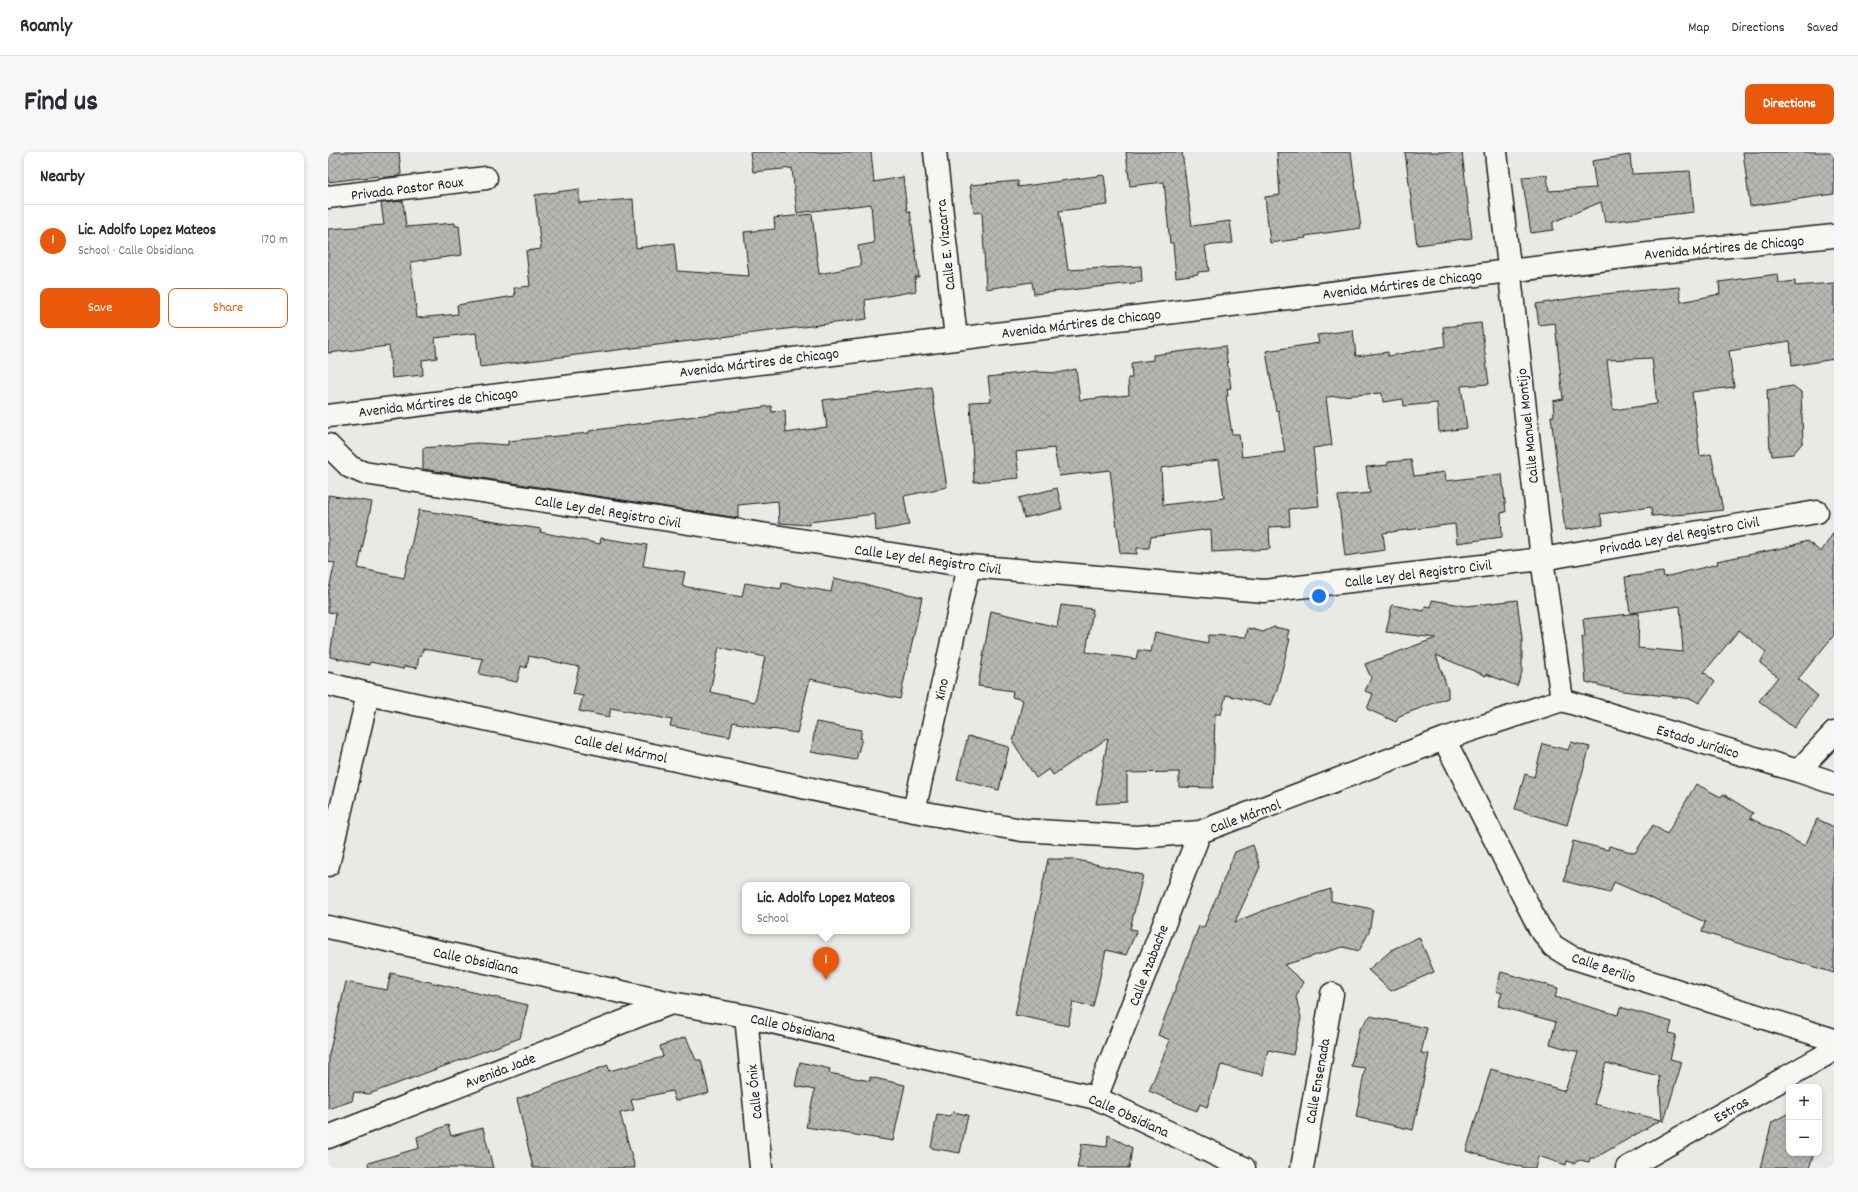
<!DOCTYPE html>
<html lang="en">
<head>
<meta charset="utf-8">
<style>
	:root { --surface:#fff; --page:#f7f7f7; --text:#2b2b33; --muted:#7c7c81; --line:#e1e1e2; --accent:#ea580c }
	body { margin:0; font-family:Dekko,sans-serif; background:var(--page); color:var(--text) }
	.controls { position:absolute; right:12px; bottom:12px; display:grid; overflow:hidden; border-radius:8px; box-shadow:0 2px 6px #0003 }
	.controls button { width:36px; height:36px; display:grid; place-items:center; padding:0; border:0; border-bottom:1px solid var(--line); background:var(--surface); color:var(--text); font:20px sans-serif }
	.you { position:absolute; left:991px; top:444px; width:14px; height:14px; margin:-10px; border:3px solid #fff; border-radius:50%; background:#1a73e8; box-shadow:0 0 0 6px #1a73e833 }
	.badge { display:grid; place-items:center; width:26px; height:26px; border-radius:50%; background:var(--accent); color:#fff; font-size:13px; font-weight:700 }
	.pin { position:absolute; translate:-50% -33px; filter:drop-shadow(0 1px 2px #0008) }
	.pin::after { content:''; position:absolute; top:21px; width:14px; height:12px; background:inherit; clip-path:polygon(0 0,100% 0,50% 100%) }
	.popup { position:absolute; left:414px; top:730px; width:168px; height:52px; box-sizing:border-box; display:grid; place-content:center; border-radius:8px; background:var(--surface); filter:drop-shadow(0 1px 3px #0005); font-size:13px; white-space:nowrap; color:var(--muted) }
	.popup b { font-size:15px; color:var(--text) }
	.popup::after { content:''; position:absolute; left:50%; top:100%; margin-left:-8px; border:8px solid transparent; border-top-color:var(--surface) }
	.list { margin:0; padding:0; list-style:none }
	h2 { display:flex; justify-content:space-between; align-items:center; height:52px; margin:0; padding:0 16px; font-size:17px }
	h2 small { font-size:13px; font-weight:400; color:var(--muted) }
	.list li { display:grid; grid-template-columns:26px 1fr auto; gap:12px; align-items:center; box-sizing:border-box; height:72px; padding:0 16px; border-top:1px solid var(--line) }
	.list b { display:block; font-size:15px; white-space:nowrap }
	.list p { margin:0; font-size:13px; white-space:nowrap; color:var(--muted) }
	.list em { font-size:13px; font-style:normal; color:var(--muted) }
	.actions { display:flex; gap:8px; padding:12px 16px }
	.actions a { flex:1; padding:9px 0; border:1px solid var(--accent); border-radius:8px; text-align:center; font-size:14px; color:var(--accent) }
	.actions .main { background:var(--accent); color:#fff }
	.map { position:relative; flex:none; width:1506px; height:1016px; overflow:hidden; border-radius:8px }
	header { display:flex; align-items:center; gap:24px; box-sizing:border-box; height:56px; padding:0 20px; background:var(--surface); border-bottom:1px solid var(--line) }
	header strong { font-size:19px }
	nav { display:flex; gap:22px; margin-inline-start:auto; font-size:14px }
	.intro { display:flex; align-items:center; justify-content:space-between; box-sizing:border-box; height:96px; padding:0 24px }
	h1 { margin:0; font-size:28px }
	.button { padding:10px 18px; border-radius:8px; background:var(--accent); color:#fff; font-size:14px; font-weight:700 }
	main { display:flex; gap:24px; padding:0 24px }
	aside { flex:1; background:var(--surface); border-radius:8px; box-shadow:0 2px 6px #0003 }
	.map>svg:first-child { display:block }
</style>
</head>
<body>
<header>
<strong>Roamly</strong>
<nav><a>Map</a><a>Directions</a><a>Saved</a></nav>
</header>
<div class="intro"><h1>Find us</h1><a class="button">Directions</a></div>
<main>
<aside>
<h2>Nearby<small></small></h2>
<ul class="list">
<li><span class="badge">1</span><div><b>Lic. Adolfo Lopez Mateos</b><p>School · Calle Obsidiana</p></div><em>170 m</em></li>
</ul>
<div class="actions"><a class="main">Save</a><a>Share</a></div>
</aside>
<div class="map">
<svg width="1506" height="1016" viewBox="0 0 1506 1016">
	<defs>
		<pattern id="building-cross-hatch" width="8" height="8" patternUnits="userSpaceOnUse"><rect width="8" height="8" fill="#b6b6b3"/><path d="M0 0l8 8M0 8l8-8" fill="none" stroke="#9c9c99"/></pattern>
	</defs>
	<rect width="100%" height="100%" fill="#e9e9e5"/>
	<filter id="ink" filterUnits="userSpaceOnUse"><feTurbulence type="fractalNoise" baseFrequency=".025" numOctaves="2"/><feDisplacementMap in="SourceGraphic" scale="8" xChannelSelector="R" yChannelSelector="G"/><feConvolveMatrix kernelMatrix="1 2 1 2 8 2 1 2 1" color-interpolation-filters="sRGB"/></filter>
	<g filter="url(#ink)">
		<path fill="url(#building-cross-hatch)" stroke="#1c1c1c" fill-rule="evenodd" d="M0 0H71L73 22H71V24L50 26V24L0 30Z
			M422 0H543L546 30 575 25 579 59H582L591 125H587L588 139 537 148 539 167 152 215 148 181 107 186 109 206 94 208 95 223 64 226 61 194 0 201V77L56 73 53 51 75 49 78 75 127 71V74H131L134 103 83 110 89 166 130 162 129 153 187 144 186 136 202 134 198 99 213 97 207 43 251 37V51L305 47 308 96 346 91 349 119 421 124 416 80 447 77 446 66 484 62 491 122 533 114 530 94 546 91 543 52 469 61 464 16 425 20Z
			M798 0H854L864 74 902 69 905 91 877 94 881 119 870 120V122L848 125 845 91H842L836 30 802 34Z
			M949 0H1023L1033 76 977 84 978 86 942 91 937 45 952 43Z
			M1077 0H1134L1144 86 1089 93Z
			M1415 0H1506V42L1422 54Z
			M1302 3 1304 22 1362 19 1366 60 1277 70 1273 50 1225 70V78L1203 81 1194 25 1219 23 1221 39 1268 36 1264 9Z
			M776 23 780 53 731 59 740 118 813 114 814 130 706 142 704 130 658 137 654 60 646 61 642 33 690 29V35Z
			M1450 122 1451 131 1467 129V134L1506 131V207L1464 214 1462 189 1401 199 1406 235 1364 240 1372 304 1383 302 1395 358 1361 362 1324 364 1323 355 1272 362 1275 373 1237 378 1223 264H1226L1225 249 1235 247 1227 171 1211 173 1208 152 1265 143 1351 135 1353 150 1392 142 1391 130ZM1324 206 1329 252 1285 258 1279 208Z
			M1153 171 1161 232 1133 234 1139 276 1111 280 1109 251 1076 254 1075 247 1055 250 1054 241 998 245 1004 293 985 296 991 354 961 357 962 374 941 375 942 397 884 400 883 377 823 385 821 396H809V402L792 401 782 318 731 324 726 296 688 300 691 326 646 330 642 250 663 249 660 225 709 219V220L730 221 748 217 752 248 801 243 800 226H804L803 211 825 208V203L897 194 903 236 899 237 900 244H898L904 282H911L914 305 957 300 950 258 948 259 938 199 991 191 989 183 1025 178 1028 204 1060 200V204L1117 194 1115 175ZM891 308 896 346 835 353 833 316Z
			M1465 234 1473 240 1475 290 1465 302 1444 304 1443 298 1442 299 1439 238Z
			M603 235 619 335 576 344 581 373 548 379 547 362 481 370V373L451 371 450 349 410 353V366L95 317V296L149 291 180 293V289L261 281V279L330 269 443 254 444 260 457 258 458 281 499 275 495 248Z
			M1083 308 1086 324 1117 320 1118 329 1174 322 1178 360 1173 361 1174 385 1129 391 1127 372 1055 381 1057 398 1017 404 1010 344 1042 341 1038 315 1060 313V310Z
			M729 336 734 357 696 366 691 346Z
			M0 343 44 350 30 416 76 426 91 358 213 377 212 380 272 392 273 386 319 393 315 414 357 420 354 434 414 445 417 431 453 437 454 431 503 440 506 426 594 445 572 547 482 527 469 581 444 577V578L405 570 402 585 342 574 344 568 283 556 281 565 251 559 255 544 245 542 251 515 201 504 198 516 193 514 189 530 151 522 155 507 95 497 93 504H91L89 516 76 514 75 517 42 510 41 513 2 505 8 461 0 460V441L7 411 0 410ZM391 495 437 505 427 550 382 540Z
			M1506 380V483L1470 527 1490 544 1466 576 1431 549 1450 525 1432 511 1438 500 1411 478 1376 520 1387 530 1371 551 1364 547 1294 539 1258 530 1254 485H1257L1255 467 1311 461 1310 496 1355 500 1352 454 1302 461 1297 425 1335 420 1336 425 1390 412 1389 409 1459 395 1479 389 1493 400Z
			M1104 448 1139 454 1189 448 1194 486V520L1189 534 1158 522V524L1108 503 1120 538V546L1071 564 1068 570 1039 557 1045 542 1037 539 1043 526 1037 512 1108 486 1058 480 1064 453 1096 459 1097 454 1103 455Z
			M733 453 765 457 758 500 808 507 810 498 823 500 827 480 880 491V483L918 485 920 476 935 480 946 475 961 478 959 486 962 487 948 541 943 553 898 543 893 562H887L885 636 851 635V620L799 621V650L768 652 780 586 725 623 721 617 708 626 685 590 695 548 684 545 685 539 650 534 663 459 729 475Z
			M488 570 534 578 532 586H534L528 608 483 600Z
			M640 584 681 595 671 638 629 627Z
			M1243 590 1262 595 1239 673 1187 657 1197 622 1206 625 1215 592 1240 598Z
			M1368 632 1393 645 1395 642 1425 661 1422 666 1477 694 1489 667 1506 675V821L1374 780 1377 770 1286 730 1282 741 1236 729 1245 689 1280 698 1281 694 1307 701 1325 673 1339 682Z
			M925 693 932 715 907 770 944 755 1003 737V749L1045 757 1041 780 1031 799 1015 795 956 813 975 830 968 845 973 866 965 903 940 898 935 923 893 913 879 955 872 952 869 959 821 939 842 888 830 883 871 774 876 775 907 700Z
			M720 707H745L815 723 802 777 809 778 798 803 778 798 765 855 745 850 740 874 687 863Z
			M1091 785 1106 820 1063 839 1040 818 1065 797Z
			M1173 820 1230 836 1227 845 1290 863 1292 855 1344 870 1341 881 1348 883 1342 907 1354 910 1336 969H1334L1331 924 1278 911 1266 952 1333 968 1267 1006H1262L1261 1010 1252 1008 1246 1011 1239 1009 1238 1013 1210 1004 1207 1016H1198L1138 999 1163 917 1237 939 1250 900 1222 892 1228 870 1170 854 1174 841 1168 839Z
			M63 821 200 853 192 886 41 942 26 940 24 949 0 957 1 902 18 830 59 838Z
			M1042 864 1099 876 1093 901 1101 902 1085 978 1028 965 1037 916 1023 914 1031 878Z
			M358 885 368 908H373L381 941 347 949 344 939 303 948 306 958 292 961 307 1016H205L189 947 280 913 281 919 335 905 332 894Z
			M472 910 502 917 501 921 542 929V925L577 933 565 989 478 975 487 938 467 934Z
			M625 960 640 963 632 1001 603 996 609 962 621 964Z
			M1461 961V1001H1486L1481 1016H1432L1444 970Z
			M120 973 123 984 155 976 165 1016H41L40 1011 91 996 89 985Z
			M780 983 804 996 801 1016H749L754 992 779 995Z"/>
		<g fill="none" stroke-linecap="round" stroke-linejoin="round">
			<g stroke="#1c1c1c" stroke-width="25">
				<path id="street" d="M607 0 628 186
					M1168 0 1214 407 1234 548
					M0 45 158 26
					M0 293 22 315 36 321 641 414 936 439 1214 407 1489 360
					M40 542 586 659 694 678 809 685 872 680 1116 587 1234 548
					M1234 548 1470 619 1506 631
					M1116 587 1211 775 1225 794 1243 805 1506 888
					M1470 619 1506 581
					M586 659 641 414
					M0 775 343 851 418 864 768 946 916 1016
					M418 864 433 1016
					M768 946 872 680
					M0 985 343 851
					M974 1016 1004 842
					M1299 1016 1506 898"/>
			</g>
			<g stroke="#1c1c1c" stroke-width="25">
				<path id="secondary" d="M0 264 1181 119 1321 102 1506 84
					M0 532 40 542 0 713"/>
			</g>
			<use href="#street" stroke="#f6f6f2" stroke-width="22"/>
			<use href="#secondary" stroke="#f6f6f2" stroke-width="22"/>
		</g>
	</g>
	<g text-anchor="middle" stroke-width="3" stroke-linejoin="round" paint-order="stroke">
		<g font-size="15" fill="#1c1c1c" stroke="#f6f6f2">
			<text transform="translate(79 36) rotate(-7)" y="5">Privada Pastor Roux</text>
			<text transform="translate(617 93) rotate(-96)" y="5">Calle E. Vizcarra</text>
			<text transform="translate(1396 95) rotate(-5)" y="5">Avenida Mártires de Chicago</text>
			<text transform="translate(1074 132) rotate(-7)" y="5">Avenida Mártires de Chicago</text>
			<text transform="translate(753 171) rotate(-7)" y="5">Avenida Mártires de Chicago</text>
			<text transform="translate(431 210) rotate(-7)" y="5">Avenida Mártires de Chicago</text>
			<text transform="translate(110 250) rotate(-7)" y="5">Avenida Mártires de Chicago</text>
			<text transform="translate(1199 274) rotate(-96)" y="5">Calle Manuel Montijo</text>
			<text transform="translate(280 359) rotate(9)" y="5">Calle Ley del Registro Civil</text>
			<text transform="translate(1351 383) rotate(-10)" y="5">Privada Ley del Registro Civil</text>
			<text transform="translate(600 407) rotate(8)" y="5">Calle Ley del Registro Civil</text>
			<text transform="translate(1090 421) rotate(-7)" y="5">Calle Ley del Registro Civil</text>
			<text transform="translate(613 537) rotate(-77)" y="5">Xino</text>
			<text transform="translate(1370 589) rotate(17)" y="5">Estado Jurídico</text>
			<text transform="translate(293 596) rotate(12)" y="5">Calle del Mármol</text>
			<text transform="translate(917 664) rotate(-20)" y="5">Calle Mármol</text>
			<text transform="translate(148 808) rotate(12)" y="5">Calle Obsidiana</text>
			<text transform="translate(820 813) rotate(-69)" y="5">Calle Azabache</text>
			<text transform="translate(1276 815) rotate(19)" y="5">Calle Berilio</text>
			<text transform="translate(465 875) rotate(13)" y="5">Calle Obsidiana</text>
			<text transform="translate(172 918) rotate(-21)" y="5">Avenida Jade</text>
			<text transform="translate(989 929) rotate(-80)" y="5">Calle Ensenada</text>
			<text transform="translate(426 940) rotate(-96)" y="5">Calle Ónix</text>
			<text transform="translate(1403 957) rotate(-30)" y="5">Estras</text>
			<text transform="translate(801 963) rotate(24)" y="5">Calle Obsidiana</text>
		</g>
	</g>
</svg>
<div class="controls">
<button>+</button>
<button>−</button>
</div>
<div class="you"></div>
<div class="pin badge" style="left:498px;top:828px">1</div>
<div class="popup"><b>Lic. Adolfo Lopez Mateos</b>School</div>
</div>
</main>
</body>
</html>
